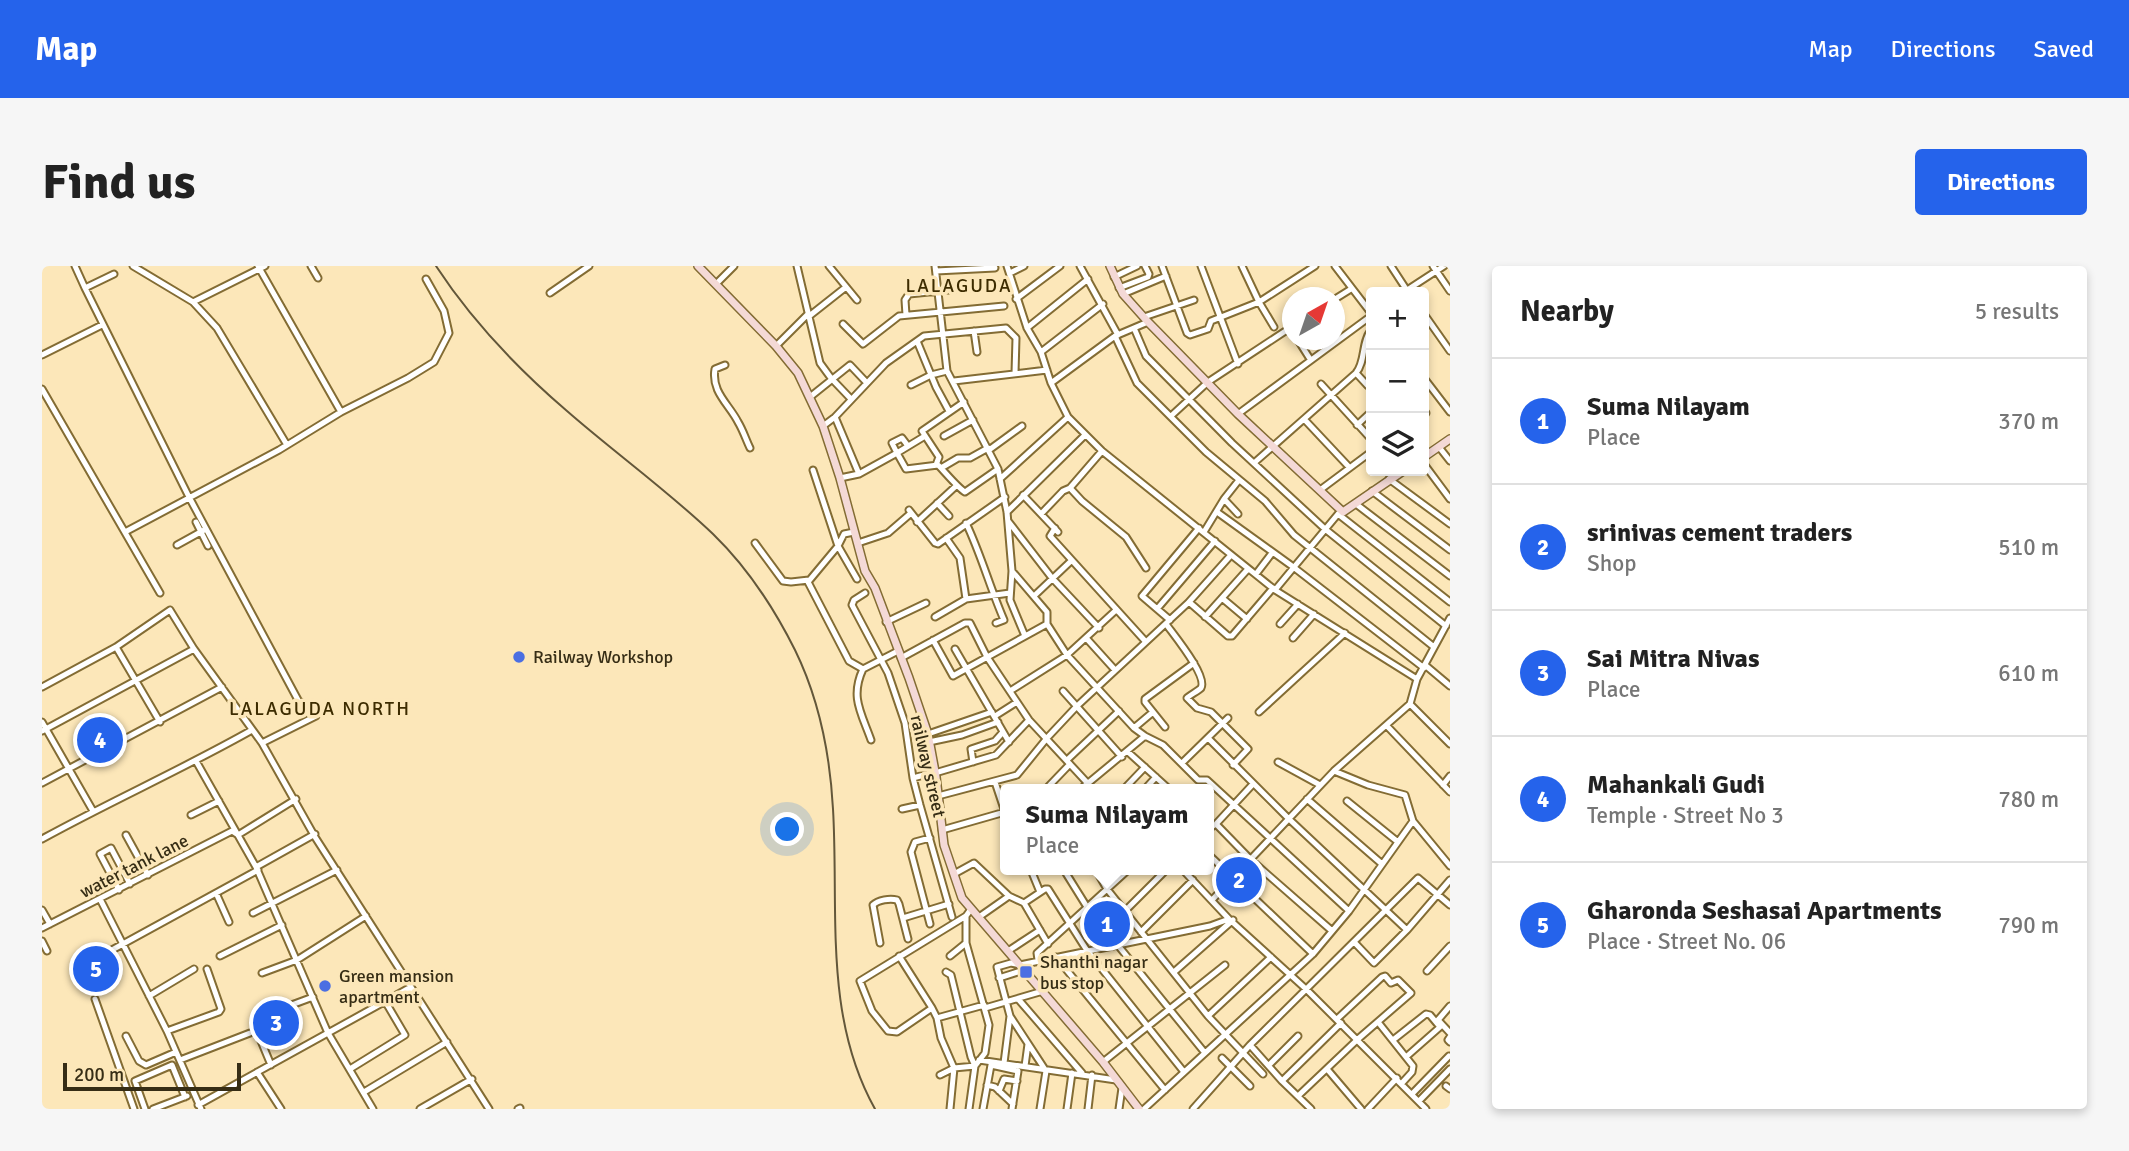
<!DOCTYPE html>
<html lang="en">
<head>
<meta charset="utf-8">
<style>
	:root { --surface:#fff; --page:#f6f6f6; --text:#222; --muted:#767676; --line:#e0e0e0; --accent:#2563eb }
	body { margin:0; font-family:Signika,sans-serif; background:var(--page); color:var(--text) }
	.controls { position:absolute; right:21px; top:21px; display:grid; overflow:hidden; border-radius:7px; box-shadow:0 4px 10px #0003 }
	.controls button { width:63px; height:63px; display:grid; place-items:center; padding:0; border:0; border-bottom:2px solid var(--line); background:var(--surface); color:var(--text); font:35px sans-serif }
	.compass { position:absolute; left:1240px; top:21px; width:63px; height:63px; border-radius:50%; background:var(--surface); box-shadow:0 4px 10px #0003; rotate:40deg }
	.scale { position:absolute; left:21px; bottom:18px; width:178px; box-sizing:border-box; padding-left:7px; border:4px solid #362d15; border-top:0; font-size:19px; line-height:24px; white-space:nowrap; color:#362d15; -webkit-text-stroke:5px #fce7b9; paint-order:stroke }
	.you { position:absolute; left:746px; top:564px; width:24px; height:24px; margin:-18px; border:5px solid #fff; border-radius:50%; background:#1a73e8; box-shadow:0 0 0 10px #1a73e833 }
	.badge { display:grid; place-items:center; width:46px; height:46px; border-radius:50%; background:var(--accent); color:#fff; font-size:23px; font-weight:700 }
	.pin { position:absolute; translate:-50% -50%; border:4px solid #fff; box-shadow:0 2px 7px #0006 }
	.popup { position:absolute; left:958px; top:518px; width:214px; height:91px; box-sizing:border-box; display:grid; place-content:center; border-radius:7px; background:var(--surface); filter:drop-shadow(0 2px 5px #0005); font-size:23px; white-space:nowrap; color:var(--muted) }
	.popup b { font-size:26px; color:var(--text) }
	.popup::after { content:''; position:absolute; left:50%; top:100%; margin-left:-14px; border:14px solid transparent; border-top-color:var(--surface) }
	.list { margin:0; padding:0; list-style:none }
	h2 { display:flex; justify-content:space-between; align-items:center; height:91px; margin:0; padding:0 28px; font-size:30px }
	h2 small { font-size:23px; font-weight:400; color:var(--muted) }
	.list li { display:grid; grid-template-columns:46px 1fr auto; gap:21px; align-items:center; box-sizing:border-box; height:126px; padding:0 28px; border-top:2px solid var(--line) }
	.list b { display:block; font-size:26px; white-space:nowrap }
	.list p { margin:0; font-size:23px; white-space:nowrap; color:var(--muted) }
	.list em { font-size:23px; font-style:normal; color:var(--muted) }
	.icon { flex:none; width:38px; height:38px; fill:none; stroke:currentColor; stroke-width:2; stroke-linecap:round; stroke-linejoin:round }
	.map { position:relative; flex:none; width:1408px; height:843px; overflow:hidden; border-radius:7px }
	header { display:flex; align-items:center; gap:42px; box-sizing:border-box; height:98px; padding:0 35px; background:var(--accent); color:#fff }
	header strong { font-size:33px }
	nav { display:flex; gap:38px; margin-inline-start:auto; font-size:24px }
	.intro { display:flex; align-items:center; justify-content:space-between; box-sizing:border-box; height:168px; padding:0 42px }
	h1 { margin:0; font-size:49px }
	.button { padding:18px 32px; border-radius:7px; background:var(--accent); color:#fff; font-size:24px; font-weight:700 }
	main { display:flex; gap:42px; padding:0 42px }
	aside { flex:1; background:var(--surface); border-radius:7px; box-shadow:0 4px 10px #0003 }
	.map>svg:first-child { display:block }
</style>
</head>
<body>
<header>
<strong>Map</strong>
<nav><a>Map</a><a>Directions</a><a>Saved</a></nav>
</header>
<div class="intro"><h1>Find us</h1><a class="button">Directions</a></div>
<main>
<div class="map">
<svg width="1408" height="843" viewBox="0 0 1408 843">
	<rect width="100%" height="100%" fill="#fce7b9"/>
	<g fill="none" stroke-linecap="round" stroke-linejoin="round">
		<g stroke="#836c34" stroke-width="9">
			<path id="street" d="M33 0 43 22
				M91 0 151 36 175 62 245 179
				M216 0 299 146
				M269 0 276 12
				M755 0 778 97 789 112 809 133
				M787 0 815 34
				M893 0 905 105 956 203 965 246 970 305 968 334 983 370
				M965 0 985 62 999 86 1009 117 1026 151 1060 185 1233 324 1375 413
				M1038 0 1076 69
				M1120 0 1145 67 1148 69 1166 63 1169 55 1217 36 1273 0
				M1159 0 1196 98
				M1200 0 1217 36 1232 61
				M1293 0 1329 47
				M1349 0 1366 26
				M1391 0 1408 25
				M894 5 953 2
				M968 7 982 0
				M72 8 43 22 147 231 256 434 274 450 220 477
				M1072 11 1095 0
				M674 18 692 0
				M1077 22 1106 11 1107 8 1103 0
				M1362 26 1402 0
				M508 27 547 0
				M1081 28 1124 10
				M974 33 1018 0
				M1293 33 1309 23
				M151 36 223 0
				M1382 48 1408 85
				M864 49 863 34 867 28 956 19
				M766 51 804 21
				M1102 51 1152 34
				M801 58 821 78 857 50 962 40
				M985 62 1046 13
				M1092 62 1104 90 1190 177 1283 263 1404 360
				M932 65 935 86
				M1073 70 1095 117 1164 186 1223 235 1252 269 1392 381
				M1256 74 1268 93
				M875 75 894 121 907 145
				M734 80 766 48
				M999 86 1061 38
				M0 89 60 59
				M683 99 673 103C669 126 687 138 696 156 701 164 704 174 708 182
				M1314 107 1326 120
				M1382 112 1408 146
				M912 115 1005 104
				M1009 117 1073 70 1106 56
				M1279 118 1329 173
				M869 119 889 109 905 105
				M0 123 118 327
				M768 131 808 99 825 117
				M1196 148 1329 50
				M1382 149 1384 147
				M1129 150 1166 116 1251 60
				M793 151 817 208 798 212
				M1262 153 1307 201
				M1315 159 1329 146
				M781 160 793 151 844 97 882 70 964 62 974 72 973 107
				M902 170 931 154
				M866 180 860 172 850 177 855 187 883 170
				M1397 181 1408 195
				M947 184 980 160
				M1212 197 1314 107C1324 95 1319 77 1329 64
				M1382 198 1408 233
				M894 199 897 191 880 165 922 136
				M899 202 916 192H928L946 182
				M771 204 796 280 815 313
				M817 208 855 187 864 203 896 199C903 206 916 222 923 226L956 203
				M958 213 1026 151
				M1347 213 1408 258
				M1028 222 1040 235 1084 271 1104 302
				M1278 224 1329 186
				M1330 225 1408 284
				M981 229 1016 266
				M1182 233 1196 248
				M895 237 907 250
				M1314 238 1408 310
				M867 244 893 277 896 278 963 231
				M965 246 1043 169
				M1175 246 1250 300 1382 402
				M999 248 1021 225 1028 222 1060 185
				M1296 248 1408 336
				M966 255 1010 312 1057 362
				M154 256 166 280
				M875 256 914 220
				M924 257C939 288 948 322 962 354L954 357
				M1013 262 1008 270 1104 376
				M83 266 237 184 299 146 366 112 392 96 407 67 402 45 384 13
				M812 266 802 268 796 280 766 316 807 395 821 403
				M1162 266 1182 233 1197 214
				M904 272 918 292 924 333
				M713 277 741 315 749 316 767 314
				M816 277 846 267 868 248
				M135 279 164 263
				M970 305 1005 346V358L1025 389 1092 462 1103 470 1121 479 1156 514H1165L1307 645
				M1214 308 1230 287
				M1233 324 1296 248 1299 247
				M823 327 812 334 810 339 846 407 863 457 871 512 878 539 910 651
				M992 330 1029 295
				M1180 332 1205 353
				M1147 336 1186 370H1190L1231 322
				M1115 343 1173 275
				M893 351 924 333 968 327
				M1163 351 1206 303
				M1128 354 1100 330 1157 262
				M844 356 884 337
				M1124 358C1131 368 1166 410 1159 422 1156 425 1148 429 1145 432L1155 442 1169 446 1206 483 1191 499
				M1238 358 1256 338
				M1251 372 1272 348
				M1045 373 1073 404
				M891 374 911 410 1005 358
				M74 381 118 456
				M913 383 967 476
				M859 392 923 357H928L945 391 987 454 1051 523
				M1383 399 1408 420
				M0 421 74 381 128 344 152 383 220 477 273 571 447 843
				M968 425 1025 389 1073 345
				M1021 425 1080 491
				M1368 438 1408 478
				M1217 446 1303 367
				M953 450 975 436
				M0 456 51 545
				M1345 460 1408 526
				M1123 461 1103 436V433L1152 397
				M1092 462 1111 446
				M0 465 152 383
				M886 468 950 446
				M1167 473 1247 553 1365 664
				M829 474C819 446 808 431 821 403L856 385
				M887 476 920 469 956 456
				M1086 486 1127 523
				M1025 494 1077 445
				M154 495 214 601 286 767 331 843
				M931 496 929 483 953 475 961 466
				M1236 496 1278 519
				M1140 497 1186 452
				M1292 505 1326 519 1363 529 1371 555 1408 600
				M893 507 954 489 987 454
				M871 512 882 509
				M0 517 180 421
				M1401 519 1408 510
				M1004 523 1028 498
				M1039 523 1103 470
				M1082 523 1103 501
				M1103 523 1114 511
				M896 530 975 509 1005 472 1035 440 1147 336 1189 289
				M1265 533 1340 598
				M1305 535 1356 576
				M860 543 878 539
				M149 549 177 535
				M1174 558 1209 594 1289 664
				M1166 561 1168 562 1174 558 1211 518
				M900 564 963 546 953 516
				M84 569 106 609
				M0 573C69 535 141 503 210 464
				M1166 588 1271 688
				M214 601 273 568
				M989 604 998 626
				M1022 604 1045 641 1163 787
				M1054 604 1065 623 1166 750 1221 808
				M1141 604 1187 653 1265 724 1384 843
				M912 608 932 597 967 630 982 637 1006 678
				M77 624 58 588 69 582 88 618
				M174 627 187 656
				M58 633 125 765 159 843
				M1171 633 1292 505 1368 438 1375 413 1408 352
				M982 637 1003 623H1006L1044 683 1142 806
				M0 644 8 658
				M1083 645 1124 604
				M211 647 295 604
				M924 650V677L947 759 943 787 933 800 927 843
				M937 651 967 630
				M861 652 907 638
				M888 658 869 586 873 576 888 572
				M0 662 190 565 196 569 254 533
				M1099 666 1151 614
				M0 675 5 685
				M838 677 831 639C836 634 848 632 855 634L857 638 866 673
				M1313 677 1332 697 1365 664 1408 614
				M966 685 998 664
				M178 690 240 659
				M857 690 890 742
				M908 690 924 677
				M1014 691 1123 824
				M996 694 995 687 1086 604
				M48 696 216 604
				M1385 705 1408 680
				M904 706 909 709 929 791 933 800 912 802 908 843
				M1132 706 1191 654
				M220 707 255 694 324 650
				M957 712 982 704
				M107 730 152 703
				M53 733 92 843
				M977 734 1040 807
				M1408 740 1396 754 1408 767
				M943 742 1001 725
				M236 744 271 731
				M1166 750 1229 691
				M895 752 890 742 855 766 846 765 830 745 818 715 924 650 929 643
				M1336 756 1371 800 1370 806 1360 817
				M125 765 177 746 179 743 165 703
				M84 770 97 795 104 799 134 786
				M217 770 229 799
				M1408 771 1406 774 1408 776
				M1351 774 1384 748 1388 749 1398 761 1364 791
				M1208 779 1240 815 1269 843
				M1180 792 1208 820
				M138 794 208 767
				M937 794 1074 814
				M1061 796 1183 699
				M962 797 968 750
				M1227 799 1256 770
				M983 800 986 778
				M308 803 363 769 343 735
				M1285 803 1319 843
				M215 806 239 843
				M898 809 912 802 899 772 895 752 942 739
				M1240 815 1299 757
				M945 819 953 821 971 838
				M1404 820 1408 823
				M957 825 962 813 975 815
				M322 826 405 776
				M1370 828 1407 790
				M1256 830 1316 773 1369 727 1356 714 1349 717 1343 710 1340 711 1295 753
				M1377 835 1408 803
				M156 839 369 721
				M103 843 93 815 130 799 143 831
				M111 843 145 830
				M378 843 430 813
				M476 843 478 842
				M941 843 949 799 976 805 970 843
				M998 843 1004 805 968 750 955 701 969 697 978 699 1168 660 1187 653
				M1025 843 1030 807
				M1046 843 1050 809
				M1077 843 1080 822
				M1102 843 1271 688 1307 645 1371 555
				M1151 843 1208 779 1376 612 1408 639
				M1326 843 1355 812"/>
		</g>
		<g stroke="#836c34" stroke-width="10">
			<path id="secondary" d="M656 0 734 80 756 107 781 160 798 212 823 305 833 322 867 412 886 468 894 511 902 579 920 632 1061 796 1097 843
				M1068 0 1081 28 1106 56 1196 148 1301 246 1361 205
				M1382 191 1408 173"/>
		</g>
		<use href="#street" stroke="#fff" stroke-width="5"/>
		<use href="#secondary" stroke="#f4d9d6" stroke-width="7"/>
		<path stroke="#63573a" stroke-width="2" d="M394 0C430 55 476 103 525 145 573 187 625 224 671 268 705 301 732 342 753 384 777 433 788 488 791 543 797 644 781 750 833 843"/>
	</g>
	<g fill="#4b6fe2" stroke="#fce7b9" stroke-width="2.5">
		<circle cx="477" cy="391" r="7"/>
		<rect x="977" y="699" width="14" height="14" rx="3.5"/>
		<circle cx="283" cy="720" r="7"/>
	</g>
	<g text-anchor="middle" stroke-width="7" stroke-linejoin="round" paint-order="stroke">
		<g font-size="18" fill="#362d15" stroke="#fce7b9" text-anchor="start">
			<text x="491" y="397">Railway Workshop</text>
			<text x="998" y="702">Shanthi nagar<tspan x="998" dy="21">bus stop</tspan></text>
			<text x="297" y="716">Green mansion<tspan x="297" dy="21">apartment</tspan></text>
		</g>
		<g font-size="18" fill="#362d15" stroke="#fce7b9">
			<text transform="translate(886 500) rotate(77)" y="6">railway street</text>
			<text transform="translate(92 600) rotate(-27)" y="6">water tank lane</text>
		</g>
		<g font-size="19" letter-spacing="2" fill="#3d2c00" stroke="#fce7b9">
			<text x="917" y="26">LALAGUDA</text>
			<text x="278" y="449">LALAGUDA NORTH</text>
		</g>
	</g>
</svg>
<div class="controls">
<button>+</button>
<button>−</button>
<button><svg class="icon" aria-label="layers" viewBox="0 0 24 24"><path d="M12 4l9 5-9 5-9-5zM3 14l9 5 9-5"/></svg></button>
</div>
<svg class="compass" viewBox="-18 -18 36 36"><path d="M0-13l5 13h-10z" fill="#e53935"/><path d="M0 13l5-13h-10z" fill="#767676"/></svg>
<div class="scale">200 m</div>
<div class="you"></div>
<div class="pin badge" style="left:1065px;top:658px">1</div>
<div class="popup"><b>Suma Nilayam</b>Place</div>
<div class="pin badge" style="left:1197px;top:614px">2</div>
<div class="pin badge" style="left:234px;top:757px">3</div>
<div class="pin badge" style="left:58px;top:474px">4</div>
<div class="pin badge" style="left:54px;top:703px">5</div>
</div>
<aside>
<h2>Nearby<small>5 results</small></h2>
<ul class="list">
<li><span class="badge">1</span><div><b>Suma Nilayam</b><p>Place</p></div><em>370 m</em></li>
<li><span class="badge">2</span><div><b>srinivas cement traders</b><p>Shop</p></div><em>510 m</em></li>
<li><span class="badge">3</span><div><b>Sai Mitra Nivas</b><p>Place</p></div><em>610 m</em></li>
<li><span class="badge">4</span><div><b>Mahankali Gudi</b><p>Temple · Street No 3</p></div><em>780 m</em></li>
<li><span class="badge">5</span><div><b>Gharonda Seshasai Apartments</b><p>Place · Street No. 06</p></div><em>790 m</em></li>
</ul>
</aside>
</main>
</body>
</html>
